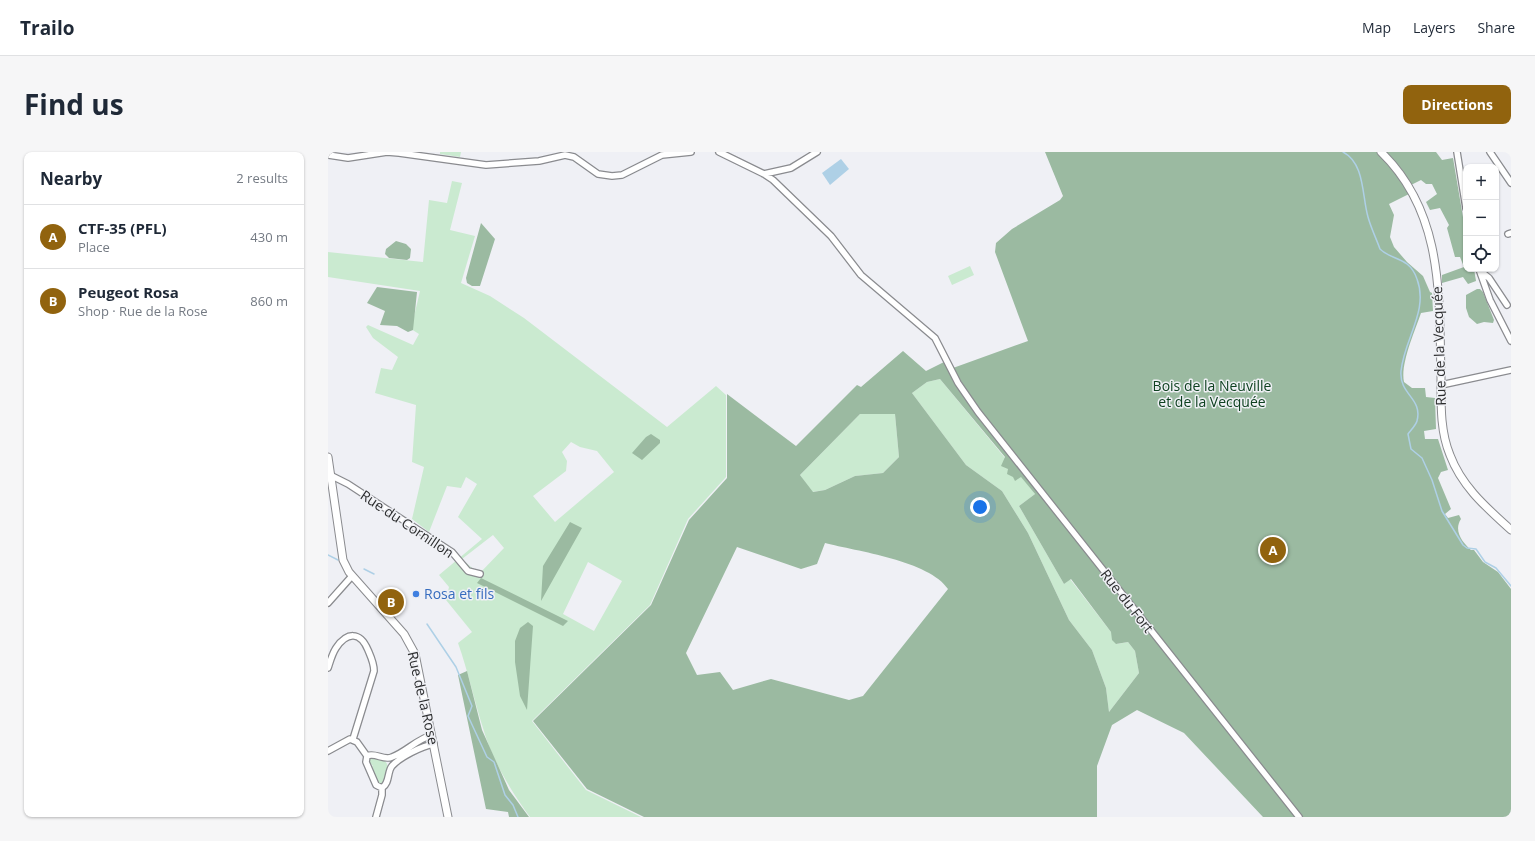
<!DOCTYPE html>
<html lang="en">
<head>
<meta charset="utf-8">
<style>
	:root { --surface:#fff; --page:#f6f6f7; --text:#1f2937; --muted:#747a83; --line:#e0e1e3; --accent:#91630e }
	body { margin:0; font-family:"Open Sans",sans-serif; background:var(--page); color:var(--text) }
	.controls { position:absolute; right:12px; top:12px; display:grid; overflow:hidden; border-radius:8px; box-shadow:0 1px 3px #0004 }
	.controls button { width:36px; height:36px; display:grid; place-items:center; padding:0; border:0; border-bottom:1px solid var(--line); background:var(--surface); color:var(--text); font:20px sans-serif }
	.you { position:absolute; left:652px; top:355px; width:14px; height:14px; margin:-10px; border:3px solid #fff; border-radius:50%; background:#1a73e8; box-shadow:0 0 0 6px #1a73e833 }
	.badge { display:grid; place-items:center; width:26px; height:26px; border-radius:50%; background:var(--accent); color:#fff; font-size:13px; font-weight:700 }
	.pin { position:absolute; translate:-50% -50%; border:2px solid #fff; box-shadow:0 1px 4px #0006 }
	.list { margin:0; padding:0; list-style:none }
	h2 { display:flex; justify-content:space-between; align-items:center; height:52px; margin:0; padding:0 16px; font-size:17px }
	h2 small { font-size:13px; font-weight:400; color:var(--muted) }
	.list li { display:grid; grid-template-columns:26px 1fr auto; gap:12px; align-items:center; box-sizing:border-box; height:64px; padding:0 16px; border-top:1px solid var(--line) }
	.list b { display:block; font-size:15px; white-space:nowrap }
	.list p { margin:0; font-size:13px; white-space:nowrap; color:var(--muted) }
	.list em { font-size:13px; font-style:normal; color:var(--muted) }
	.icon { flex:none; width:22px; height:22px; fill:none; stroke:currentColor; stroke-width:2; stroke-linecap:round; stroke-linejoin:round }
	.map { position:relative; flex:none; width:1183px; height:665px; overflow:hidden; border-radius:8px }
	header { display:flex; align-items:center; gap:24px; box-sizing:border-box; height:56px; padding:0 20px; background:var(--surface); border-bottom:1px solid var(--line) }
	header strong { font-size:19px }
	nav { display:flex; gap:22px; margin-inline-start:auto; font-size:14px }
	.intro { display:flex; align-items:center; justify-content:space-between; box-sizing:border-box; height:96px; padding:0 24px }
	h1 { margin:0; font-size:28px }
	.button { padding:10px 18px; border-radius:8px; background:var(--accent); color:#fff; font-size:14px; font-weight:700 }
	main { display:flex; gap:24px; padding:0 24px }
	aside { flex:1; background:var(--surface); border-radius:8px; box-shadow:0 1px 3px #0004 }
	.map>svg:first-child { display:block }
</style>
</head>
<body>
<header>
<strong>Trailo</strong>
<nav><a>Map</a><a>Layers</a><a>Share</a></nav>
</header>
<div class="intro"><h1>Find us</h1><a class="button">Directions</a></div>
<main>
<aside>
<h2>Nearby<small>2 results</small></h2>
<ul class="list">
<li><span class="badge">A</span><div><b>CTF-35 (PFL)</b><p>Place</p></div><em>430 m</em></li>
<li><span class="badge">B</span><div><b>Peugeot Rosa</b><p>Shop · Rue de la Rose</p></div><em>860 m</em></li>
</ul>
</aside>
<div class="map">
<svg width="1183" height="665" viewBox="0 0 1183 665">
	<rect width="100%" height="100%" fill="#eff0f5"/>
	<path fill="#caead0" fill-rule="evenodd" d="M112 0H133L132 5 112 2Z
		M124 29 134 31 122 78 147 84 133 131 162 144 196 166 339 275 388 234 398 243V325L360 367 322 453 204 569 258 638 313 665H202C183 639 164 608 155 576 146 548 140 519 130 491L144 480 118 448 121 435 111 423 154 387 130 365 149 332 138 325 133 336 119 334 101 380 84 367 96 315 84 310 88 253 47 241 53 216 64 218 70 205 45 186 38 175 40 173 85 193 91 182 83 177 92 139 0 125V100L95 110 101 48 119 51ZM243 290 252 295 269 299 286 320 227 370 205 344 238 319 239 309 234 300ZM165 383 176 396 151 422 134 407ZM260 410 294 429 266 479 235 462Z
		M642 114 646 123 624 133 620 124Z
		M612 227 677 306 680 317 693 324 707 342 691 354 736 432 742 427 783 480 789 492 800 490 807 499 811 521 781 560 778 536 764 498 741 468 700 381 674 339 638 313 584 241 599 230Z
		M532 262H567L571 305 555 321 527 324 497 338 484 340 472 323Z
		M43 605C63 605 63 618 55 632L50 631 43 615 45 614 41 610Z"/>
	<path fill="#9bbaa1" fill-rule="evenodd" d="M717 0H1108L1114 8 1125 6 1138 83V117H1146L1148 129 1140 132 1135 125 1114 131V123L1136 115 1132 105H1127L1119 76 1121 73 1112 56 1102 58 1098 50 1109 42 1104 32H1098L1093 28 1077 36 1081 42 1061 52 1066 63 1062 85 1066 95 1079 110 1095 124 1102 140 1104 141 1105 159 1093 161C1087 179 1072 212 1076 230L1084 236H1097L1098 245 1107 246 1108 277 1096 279 1097 287H1110L1120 318 1113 320 1110 326 1123 357 1117 362 1120 366 1131 363 1133 367C1125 379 1135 391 1143 398H1146L1155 410 1170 420 1183 437V665H974L646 250 625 216 700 189 667 100 668 91 684 77 732 48 735 44Z
		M153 71 167 87 152 134H144L139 131 138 126Z
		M68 89 78 92 83 97 82 106 79 108 61 106 57 102 58 97Z
		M49 135 89 140 85 178 80 180 69 174 52 173 57 159 39 151Z
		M1149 137H1152L1155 140 1166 168 1165 171 1156 170 1149 172 1141 165 1138 156V143Z
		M575 199 598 219 618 209 629 232 772 419 967 665H935L856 581 809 558 784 573 769 614V665H316L259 637 205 569 323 453 361 368 399 326V242L468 294 529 233 533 235ZM612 227 677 305 673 314 680 317 679 322 685 325 687 329 693 325 707 342 691 354 736 432 743 427 783 480 784 488 788 492 800 490 807 499 811 521 781 560 778 536 764 498 741 468 700 381 674 339 638 313 584 241 599 230ZM532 262H567L571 305 555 321 527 324 497 338 485 340 472 323ZM497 391C528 399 602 409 620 437L535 544 521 548 443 527 405 538 392 520 369 523 358 501 409 395 473 417 489 412Z
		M323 282 332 288V291L314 308 304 301 318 285Z
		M242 370 254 376 213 449 215 414Z
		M153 426 240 469 235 474 149 431Z
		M200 470 205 474 199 558 192 544 187 510V489L192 476Z
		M139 519 154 578 181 638 201 665H181L180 660 158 657 130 523Z"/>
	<path fill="#aed0e6" d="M513 7 521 17 502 33 494 21Z"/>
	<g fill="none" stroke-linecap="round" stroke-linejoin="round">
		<path stroke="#aed0e6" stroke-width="1.5" d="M1015 0C1037 11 1034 45 1040 65 1043 76 1048 86 1052 97 1064 109 1081 104 1089 127 1101 159 1076 187 1073 219 1071 243 1095 246 1089 269 1088 273 1083 278 1080 282L1083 297 1094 306 1104 328 1114 359 1135 393 1139 396 1148 397 1157 410 1168 416 1183 434
			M0 403 10 408
			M36 417 46 422
			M99 472 128 515 144 554 140 564 159 605 166 610 177 643 185 653 190 665"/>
		<g stroke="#8a8b8f" stroke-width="8">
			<path id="minor" d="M391 0 436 22 445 28 503 84 533 123 607 186 630 231 650 260 971 665
				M1129 0 1138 56
				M1162 0 1183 31
				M0 3 20 6 59 0 71 1 158 13 211 9 237 3 246 5 270 22 284 24 294 23 334 3 363 0
				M436 22 463 16 489 0
				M1180 82 1183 81
				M1151 117 1162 148 1183 189
				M1153 123 1156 122 1161 126 1179 153
				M1113 233 1183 218
				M4 324 20 332 101 385 124 400 140 419 152 422
				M0 451 24 424
				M0 516C2 510 4 502 8 496 19 480 32 479 40 498 43 505 46 511 46 519L25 587
				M0 599 22 587 29 590 39 604
				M39 604C47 600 56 609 64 605 78 600 89 587 104 583
				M39 604 38 610 48 633 54 636
				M54 636C62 631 59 620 64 614 72 605 94 594 106 592
				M48 665 54 643V636"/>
		</g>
		<g stroke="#8a8b8f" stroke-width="9">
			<path id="major" d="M1053 0C1116 61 1111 144 1113 225 1113 252 1112 279 1122 303 1134 335 1159 356 1183 378
				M0 305 15 408 21 420 76 482 87 502 120 665"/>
		</g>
		<use href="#minor" stroke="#fff" stroke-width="5.5"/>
		<use href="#major" stroke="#fff" stroke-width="7"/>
	</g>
	<circle fill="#3f7fe0" stroke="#eff0f5" stroke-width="1.5" cx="88" cy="442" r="4"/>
	<g text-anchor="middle" stroke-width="3" stroke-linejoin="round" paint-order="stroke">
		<g font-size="14" fill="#2c2d2e" stroke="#eff0f5">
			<text transform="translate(1111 194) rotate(-92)" y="5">Rue de la Vecquée</text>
			<text transform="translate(79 372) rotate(34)" y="5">Rue du Cornillon</text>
			<text transform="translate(799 449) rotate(52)" y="5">Rue du Fort</text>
			<text transform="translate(95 546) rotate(77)" y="5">Rue de la Rose</text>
		</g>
		<g font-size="14" fill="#0e4120" stroke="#eff0f5">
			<text x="884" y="239">Bois de la Neuville<tspan x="884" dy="16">et de la Vecquée</tspan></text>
		</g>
		<g font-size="14" fill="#366cbe" stroke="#eff0f5" text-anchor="start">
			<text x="96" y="447">Rosa et fils</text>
		</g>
	</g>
</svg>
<div class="controls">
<button>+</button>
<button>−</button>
<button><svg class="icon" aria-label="locate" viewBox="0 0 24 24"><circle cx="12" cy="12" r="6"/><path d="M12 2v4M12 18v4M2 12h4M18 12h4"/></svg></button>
</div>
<div class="you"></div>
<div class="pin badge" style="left:945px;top:398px">A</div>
<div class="pin badge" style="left:63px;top:450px">B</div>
</div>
</main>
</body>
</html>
